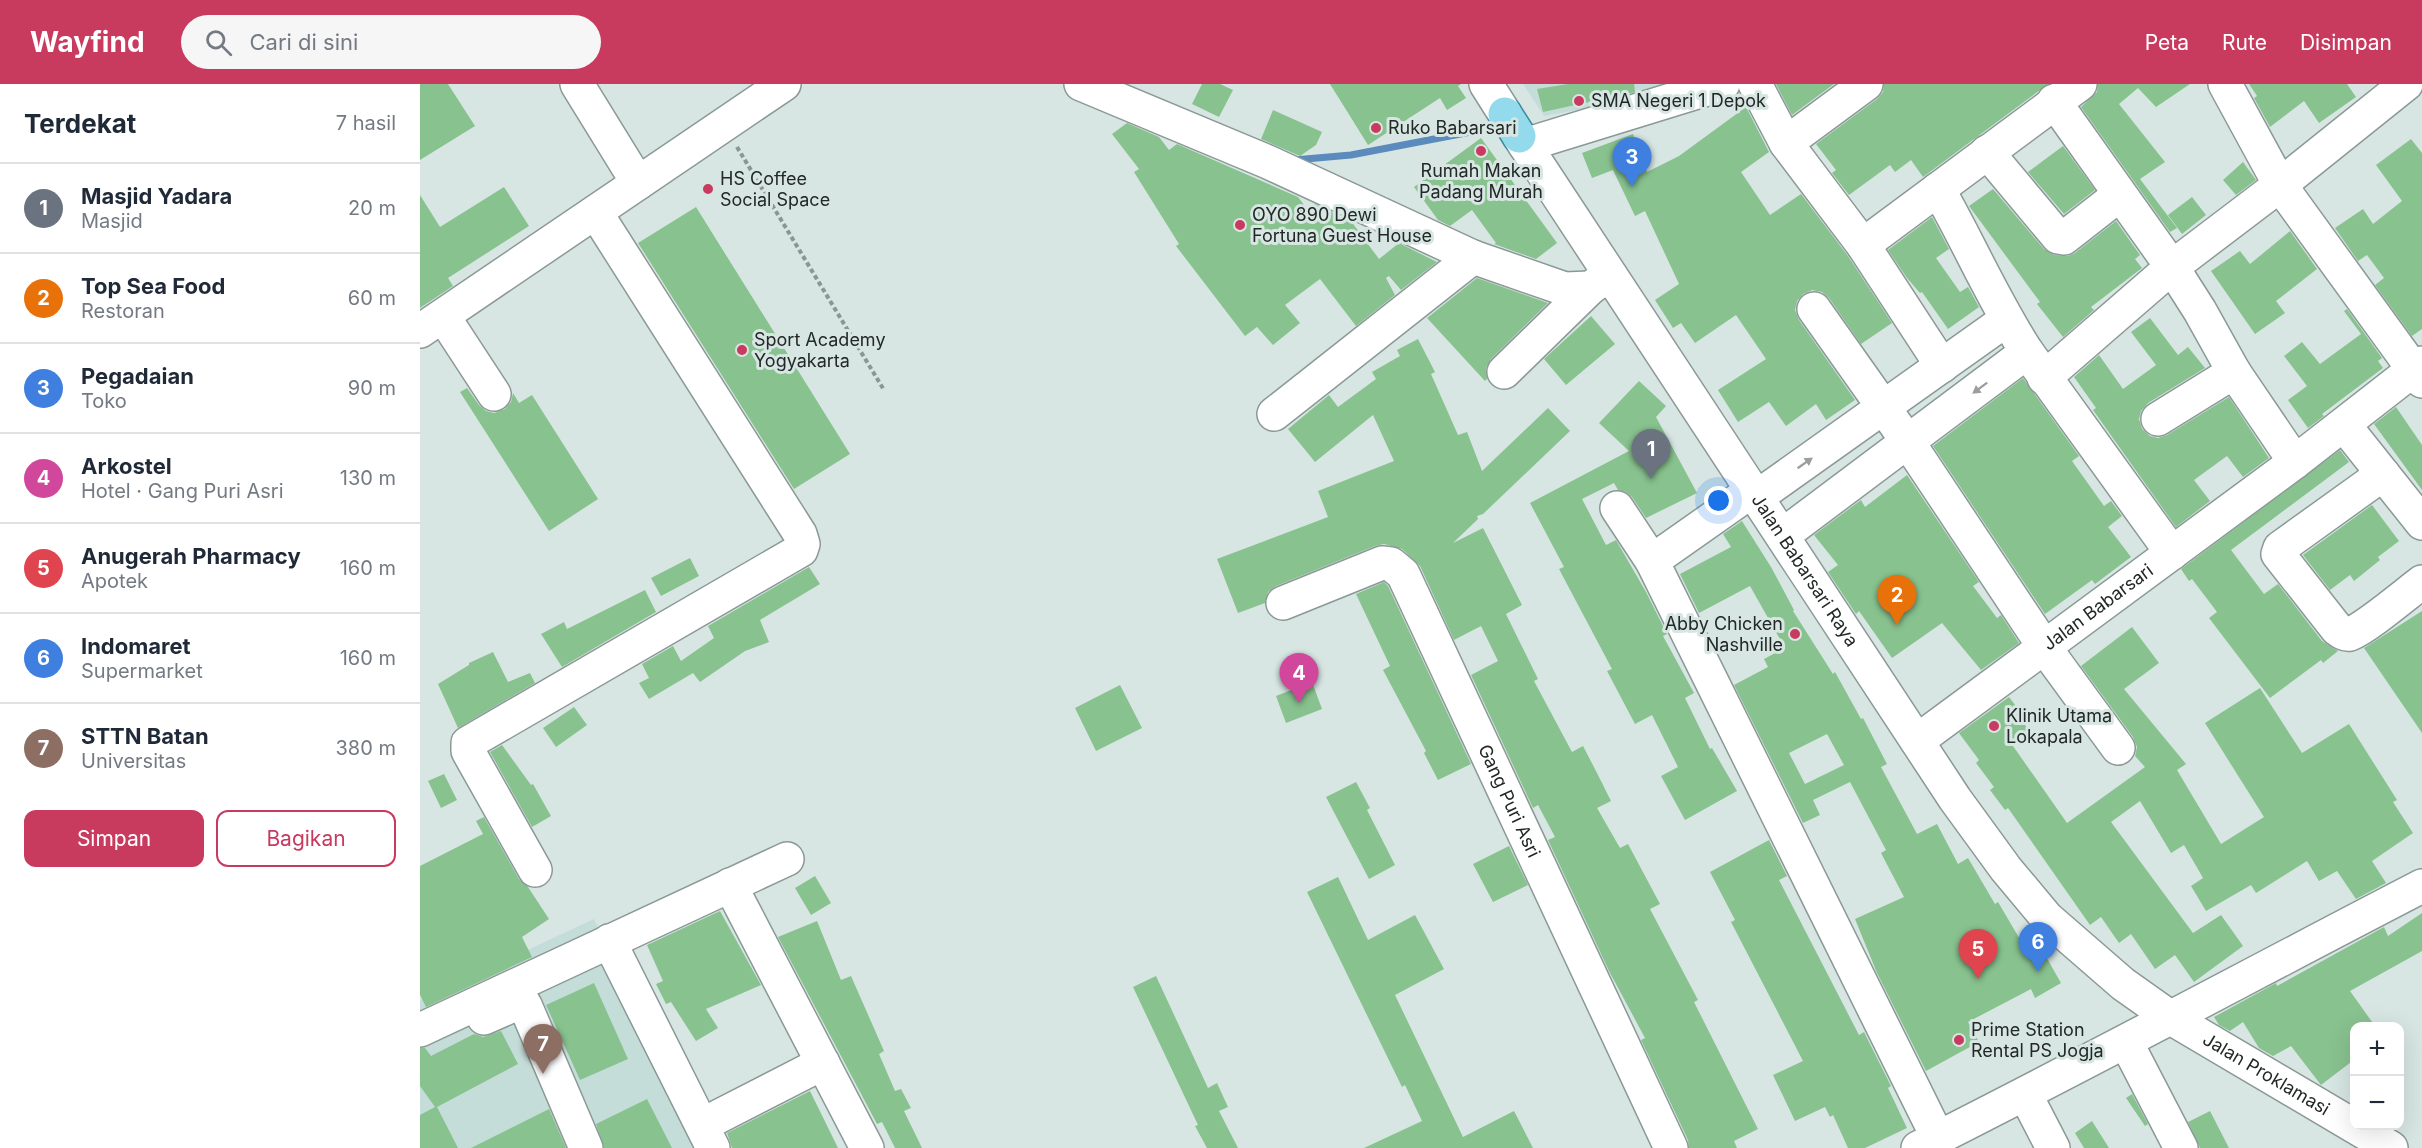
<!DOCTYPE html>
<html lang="id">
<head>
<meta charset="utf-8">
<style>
	:root { --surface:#fff; --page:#f6f6f7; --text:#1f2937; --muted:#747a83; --line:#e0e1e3; --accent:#c93a5f }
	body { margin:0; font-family:Inter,sans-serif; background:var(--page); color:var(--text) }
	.controls { position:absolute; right:18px; bottom:18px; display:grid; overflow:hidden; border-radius:12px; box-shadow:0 6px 24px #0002 }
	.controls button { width:54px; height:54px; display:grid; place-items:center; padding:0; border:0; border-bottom:2px solid var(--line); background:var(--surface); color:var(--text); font:30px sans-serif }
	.you { position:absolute; left:1299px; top:417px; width:21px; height:21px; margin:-15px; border:4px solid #fff; border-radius:50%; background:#1a73e8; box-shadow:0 0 0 9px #1a73e833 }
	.badge { display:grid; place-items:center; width:39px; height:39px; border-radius:50%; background:var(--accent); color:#fff; font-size:20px; font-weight:700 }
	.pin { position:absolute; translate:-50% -50px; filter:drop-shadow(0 2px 3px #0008) }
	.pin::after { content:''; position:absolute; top:32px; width:21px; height:18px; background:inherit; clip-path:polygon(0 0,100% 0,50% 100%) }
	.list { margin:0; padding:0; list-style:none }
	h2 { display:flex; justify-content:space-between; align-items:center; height:78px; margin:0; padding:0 24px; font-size:26px }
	h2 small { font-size:20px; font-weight:400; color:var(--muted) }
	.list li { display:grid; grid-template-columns:39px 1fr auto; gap:18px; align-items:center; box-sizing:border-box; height:90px; padding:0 24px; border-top:2px solid var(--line) }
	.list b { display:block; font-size:22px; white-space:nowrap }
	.list p { margin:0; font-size:20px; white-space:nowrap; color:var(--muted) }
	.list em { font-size:20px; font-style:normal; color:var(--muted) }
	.actions { display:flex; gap:12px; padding:18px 24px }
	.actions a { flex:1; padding:14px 0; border:2px solid var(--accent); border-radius:12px; text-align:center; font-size:21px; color:var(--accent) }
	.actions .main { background:var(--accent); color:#fff }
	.icon { flex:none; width:33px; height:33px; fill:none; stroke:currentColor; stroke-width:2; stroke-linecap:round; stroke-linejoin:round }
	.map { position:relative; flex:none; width:2002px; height:1064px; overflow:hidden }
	header { display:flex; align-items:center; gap:36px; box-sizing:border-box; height:84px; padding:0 30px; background:var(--accent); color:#fff }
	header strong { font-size:28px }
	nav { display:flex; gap:33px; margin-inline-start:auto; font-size:21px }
	.search { width:420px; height:54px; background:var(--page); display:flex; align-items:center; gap:15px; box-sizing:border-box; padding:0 21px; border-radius:33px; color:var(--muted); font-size:22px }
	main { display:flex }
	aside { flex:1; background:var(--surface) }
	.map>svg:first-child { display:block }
</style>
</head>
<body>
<header>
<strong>Wayfind</strong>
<div class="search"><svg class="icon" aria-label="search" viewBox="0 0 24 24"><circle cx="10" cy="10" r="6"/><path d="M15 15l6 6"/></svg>Cari di sini</div>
<nav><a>Peta</a><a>Rute</a><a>Disimpan</a></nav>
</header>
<main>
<aside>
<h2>Terdekat<small>7 hasil</small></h2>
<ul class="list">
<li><span class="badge" style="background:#6b7280">1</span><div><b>Masjid Yadara</b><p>Masjid</p></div><em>20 m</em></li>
<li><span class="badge" style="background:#e8710a">2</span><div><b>Top Sea Food</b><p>Restoran</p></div><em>60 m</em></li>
<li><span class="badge" style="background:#3f7fe0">3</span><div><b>Pegadaian</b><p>Toko</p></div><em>90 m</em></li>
<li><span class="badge" style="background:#d1479c">4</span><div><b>Arkostel</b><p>Hotel · Gang Puri Asri</p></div><em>130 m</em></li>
<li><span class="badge" style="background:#e0444e">5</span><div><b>Anugerah Pharmacy</b><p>Apotek</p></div><em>160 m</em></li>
<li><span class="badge" style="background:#3f7fe0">6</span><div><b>Indomaret</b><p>Supermarket</p></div><em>160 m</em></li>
<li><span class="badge" style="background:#8d6e63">7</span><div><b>STTN Batan</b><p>Universitas</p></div><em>380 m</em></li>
</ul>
<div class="actions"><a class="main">Simpan</a><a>Bagikan</a></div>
</aside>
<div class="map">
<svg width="2002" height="1064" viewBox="0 0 2002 1064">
	<rect width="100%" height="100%" fill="#d7e6e3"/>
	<path fill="#c5ddd8" d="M1103 0H1254L1197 19 1124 32Z
		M174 835 281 1064H0V916Z"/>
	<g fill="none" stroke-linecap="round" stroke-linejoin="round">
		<path stroke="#5b8abd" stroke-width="7" d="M874 76 931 71 1061 46"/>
	</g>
	<path fill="#88c28f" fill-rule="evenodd" d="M0 0H28L55 42 0 76Z
		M782 0H800L813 6 799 33 772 20Z
		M910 0H1041L1038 2 1046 14 1027 26 1020 14 948 61Z
		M1148 0H1214L1215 8 1123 28 1117 5Z
		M1356 0H1414L1372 31Z
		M1464 0H1628L1503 93 1491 76 1475 88 1470 81 1429 111 1412 89 1416 86 1396 60 1457 15 1463 8Z
		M1678 0H1770L1736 23 1718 4 1699 20 1745 78 1720 95 1757 144 1750 148 1661 23 1677 8Z
		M1829 0H1927L1936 13 1899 39 1884 17 1850 43 1834 14 1837 12Z
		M1326 23 1349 68 1321 88 1350 131 1381 110 1428 172 1472 239 1441 260 1409 214 1402 208 1392 206 1383 210 1377 217 1375 226 1379 236 1435 316 1406 336 1396 320 1366 342 1349 318 1318 338 1298 306 1346 275 1316 231 1275 259 1261 239 1253 244 1235 216 1259 200 1225 127 1215 132 1193 86 1172 94 1162 69 1213 50 1227 88 1259 72Z
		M853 26 902 48 896 61 880 72 841 55Z
		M707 39 739 53 749 66 757 60 878 113 888 126 895 120 931 137 959 175 979 159 1017 178 981 206 969 192 966 194 975 211 936 242 900 195 865 221 880 239 853 261 837 243 825 252 756 162 759 160 714 88 719 85 692 50Z
		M1061 54 1137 159 1116 175 1074 160 1076 159 1052 126 1030 142 1018 136 994 103Z
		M1991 55 2002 69V245L1992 252 1955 201 1964 194 1947 171 1938 177 1915 144 1943 125 1953 140 1982 117 1956 81Z
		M1643 62 1675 106 1644 130 1608 88Z
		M1823 78 1836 96 1816 111 1803 96Z
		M84 103 109 142 28 194 33 202 0 224V111L20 143Z
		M1573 105 1624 165 1634 171 1648 172 1655 169 1696 137 1720 171 1715 175 1722 184 1671 223 1674 226 1643 253 1617 220 1620 218 1549 122Z
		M1772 113 1786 131 1762 150 1748 131Z
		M276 123 430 370 374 405 218 159Z
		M1512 133 1529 165 1516 174 1540 208 1548 203 1559 223 1528 245 1502 208 1500 209 1487 194 1468 166Z
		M1870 147 1897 185 1856 217 1865 229 1835 250 1791 187 1820 167 1830 180Z
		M1057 194 1128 219 1071 275 1066 284 1067 295 1065 297 1007 234Z
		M1927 225 1962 274 1958 277 1963 284 1902 330 1904 332 1888 344 1868 316 1887 302 1864 272 1882 258 1900 280 1941 250 1924 227Z
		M1171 232 1195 260 1146 301 1124 275Z
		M1730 234 1758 271 1768 263 1785 284 1728 319 1721 327 1719 335 1722 345 1730 352 1738 354 1747 351 1809 313 1849 374 1823 393 1807 372 1774 396 1790 417 1756 443 1673 326 1676 324 1654 293 1679 271 1703 305 1736 281 1711 248Z
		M998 255 1015 288 1011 290 1038 351 1047 348 1062 387 1128 324 1150 347 1063 430 1057 432 1058 435 1033 459 1063 444 1102 521 1086 530 1118 595 1114 597 1152 668 1163 662 1177 689 1191 717 1177 724 1200 764 1208 760 1240 820 1230 825 1278 916 1274 918 1338 1045 1314 1057 1317 1064H1269L1268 1056 1221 956 1225 954 1189 887 1128 756 1135 753 1118 721 1113 724 1051 591 1078 577 1061 542 1034 556 1000 482 982 465 964 460 955 462 856 502 848 508 845 519 818 529 797 475 908 433 898 407 974 377 953 331 895 378 868 345 909 311 918 323 956 295 952 288 980 272 977 266Z
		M1603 294 1659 372 1652 377 1684 422 1691 417 1702 432 1688 443 1711 473 1675 500 1672 496 1625 530 1513 362Z
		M1219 297 1246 322 1236 333 1277 409 1226 434 1212 413 1206 408 1198 406 1194 399 1162 415 1186 461 1196 456 1226 508 1247 550 1243 552 1274 609 1265 614 1290 665 1292 664 1317 707 1265 736 1241 692 1258 683 1232 631 1215 640 1187 587 1192 585 1139 485 1144 483 1110 419 1209 367 1179 339Z
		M47 304 59 321 66 327 74 329 85 325 91 318 93 309 99 319 112 311 178 415 129 447 40 308Z
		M1976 323 2002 361V406L1954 340Z
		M1920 366 1929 378 1811 466 1844 510 1858 500 1902 557 1918 567 1903 579 1901 576 1850 614 1789 534 1797 528 1772 495 1769 497 1761 485Z
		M1487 391 1559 498 1553 502 1577 534 1581 531 1599 559 1561 586 1522 539 1472 574 1439 527 1436 530 1408 488 1418 481 1394 451 1441 416 1445 423Z
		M1952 421 1979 457 1958 473 1960 476 1934 497 1930 491 1910 506 1883 471Z
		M1322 437 1351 483 1374 526 1373 527 1413 590 1415 588 1441 635 1443 634 1467 680 1461 683 1497 750 1517 740 1538 780 1548 774 1575 820 1578 818 1608 869 1620 862 1641 899 1615 914 1611 905 1548 938 1559 958 1506 987 1457 889 1435 835 1484 813 1461 769 1466 766 1430 698 1393 716 1400 731 1383 739 1314 601 1348 583 1344 575 1365 564 1330 502 1279 529 1260 490 1311 463 1303 450ZM1407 650 1424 681 1385 700 1369 669Z
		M270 474 279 492 241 512 231 494Z
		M389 483 400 500 340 536 349 558 325 567 280 598 273 589 229 615 219 599 229 594 222 580 253 562 261 577 294 554 288 542Z
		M964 498 968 502 1051 680 1018 696 1004 669 1006 667 963 586 970 582 936 510Z
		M225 506 236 528 142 583 121 550 144 538 147 545Z
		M2002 527V649L1944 564Z
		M1712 543 1739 579 1704 605 1766 680 1757 686 1801 760 1844 733 1785 639 1840 604 1882 669 1929 640 1977 716 1973 718 1993 749 1952 777 1966 799 1936 815 1917 787 1899 797 1887 777 1836 809 1831 801 1786 827 1771 802 1783 794 1764 761 1751 769 1720 717 1691 738 1773 849 1801 831 1823 862 1774 898 1755 871 1735 885 1711 850 1699 859 1681 833 1670 841 1588 724 1585 726 1570 706 1574 703 1556 679 1559 676 1539 649 1589 613 1605 634 1602 637 1611 649 1593 662 1647 739 1725 683 1715 672 1717 663 1713 653 1661 582Z
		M73 568 88 598 110 589 115 599 38 644 18 600 49 581V579Z
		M892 598 902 625 866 639 856 612Z
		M700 601 722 644 676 667 655 624Z
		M154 623 167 641 136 663 123 644Z
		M82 661 111 701 113 700 131 732 112 743 70 668Z
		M24 690 37 716 21 724 8 697Z
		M936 698 950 724 947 726 975 781 949 795 906 713Z
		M64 733 99 795 108 803 129 835 102 853 112 873 6 923 0 911V782L63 750 56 737Z
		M1349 756 1367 792 1359 796 1439 951 1444 948 1471 1002 1468 1004 1487 1044 1445 1064H1428L1413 1031 1410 1033 1405 1023 1375 1037 1353 991 1383 977 1311 838 1315 836 1290 788Z
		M1089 762 1108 801 1073 818 1053 780Z
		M395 792 411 819 391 831 375 804Z
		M918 793 948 856 995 831 1024 885 975 911 1043 1053 1094 1027 1113 1064H944L1002 1037 985 1001 982 1003 887 808Z
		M300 827 341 901 286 925 298 944 276 957 251 918 246 920 236 900 243 897 227 861Z
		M2002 829V867L1930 907 1955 942H1935V975L1901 1001 1871 962 1853 972 1839 964 1823 938 1810 947 1799 941 1794 933 1856 899 1857 902 1964 843 1968 852Z
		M397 837 421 896 431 892 464 967 459 970 475 1007 481 1005 491 1024 484 1027 502 1064H475L462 1038 457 1040 358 853Z
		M736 892 788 1004 797 999 808 1023 799 1027 818 1064H787L775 1042 778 1041 713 903Z
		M174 899 208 975 160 996 126 921Z
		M81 947 98 980 17 1023 38 1064H0V1031L15 1023 0 1002V964H5L11 972 54 950 63 953Z
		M390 1007 418 1064H312L307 1049Z
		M1712 1010 1728 1040 1725 1042 1706 1014Z
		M227 1015 252 1064H184L176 1040Z
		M129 1025 146 1064H51Z
		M1790 1027 1809 1064H1780L1768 1038Z
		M1672 1037 1689 1064H1664L1655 1049Z"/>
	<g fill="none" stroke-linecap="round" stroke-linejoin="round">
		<g stroke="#8b9996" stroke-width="36">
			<g id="minor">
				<path d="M157 0 218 99"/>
				<path d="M661 0 848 78 1053 173 1145 205 1170 204 1189 191"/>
				<path d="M1066 0 1085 30"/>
				<path d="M1335 0 1366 59"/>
				<path d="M1446 0 1366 59 1443 161 1522 282"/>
				<path d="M1805 0 1860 101 2002 297"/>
				<path d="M1634 17 1752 183 1780 227 1814 288 1875 378"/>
				<path id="s1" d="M1099 52 1535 715 1586 785 1627 834 1703 900 1751 934 1971 1064"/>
				<path d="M1105 61 1303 0"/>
				<path d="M1567 68 1638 153 1644 154 1699 111"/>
				<path d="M1518 105C1549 159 1573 216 1607 268L1752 469"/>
				<path d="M1443 161 1660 0"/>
				<path d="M1394 225 1488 358 1625 564 1698 664"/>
				<path d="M23 232 74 310"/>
				<path d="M0 247 364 0"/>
				<path d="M1084 288 1170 204"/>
				<path d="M1624 294 1752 183 1860 101 1986 0"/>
				<path d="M854 330 1053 173"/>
				<path d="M1738 335 1814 288"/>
				<path d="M1924 341 2002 439"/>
				<path d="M1963 390 1860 464 1858 470 1917 545C1921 548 1925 551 1930 550 1946 544 1986 510 2002 498"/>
				<path d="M1337 413 1586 236"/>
				<path d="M1197 424 1232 477 1518 1054"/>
				<path d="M1363 451 1607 268"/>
				<path d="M1232 477 1333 406"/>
				<path id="s2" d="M863 519 962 479 971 480 983 490 1251 1064"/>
				<path id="s3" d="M1497 657 1875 378 2002 279"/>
				<path d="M115 786 48 667V659L381 466 383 460 380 450 176 129"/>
				<path d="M310 801 447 1064"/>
				<path d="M189 857 293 1064"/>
				<path d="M64 934 100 918 105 921 166 1064"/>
				<path d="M0 946 367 775"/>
				<path d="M1706 958 1761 1064"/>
				<path d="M1605 1010 1633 1064"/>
				<path d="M282 1041 403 979"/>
				<path d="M1498 1064C1667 979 1834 889 2002 802"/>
			</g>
		</g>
		<g stroke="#3b8c9e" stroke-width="36">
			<path id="major" d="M1085 30 1099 52"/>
		</g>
		<path stroke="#8b9694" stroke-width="4" stroke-dasharray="4.5 3" stroke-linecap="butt" d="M317 63 464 306"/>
		<use href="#minor" stroke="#fff" stroke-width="33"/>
		<use href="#major" stroke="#92daec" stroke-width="33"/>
	</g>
	<defs><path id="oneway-solid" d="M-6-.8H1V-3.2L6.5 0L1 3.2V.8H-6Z" transform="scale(1.5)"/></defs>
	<g fill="#9c9e9d">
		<use href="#oneway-solid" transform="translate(1560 304) rotate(143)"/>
		<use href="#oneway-solid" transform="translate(1385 379) rotate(-35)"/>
	</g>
	<g fill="#c93a5f" stroke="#d7e6e3" stroke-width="2">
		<circle cx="1159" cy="17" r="6"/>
		<circle cx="956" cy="44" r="6"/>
		<circle cx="1061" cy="67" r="6"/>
		<circle cx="288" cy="105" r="6"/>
		<circle cx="820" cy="141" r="6"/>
		<circle cx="322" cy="266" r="6"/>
		<circle cx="1375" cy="550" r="6"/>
		<circle cx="1574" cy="642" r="6"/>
		<circle cx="1539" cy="956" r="6"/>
	</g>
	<g text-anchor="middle" stroke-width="6" stroke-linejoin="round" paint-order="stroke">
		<g font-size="18" fill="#222826" stroke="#d7e6e3" text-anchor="start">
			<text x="1171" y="23">SMA Negeri 1 Depok</text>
			<text x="968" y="50">Ruko Babarsari</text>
			<text x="1061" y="93" text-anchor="middle">Rumah Makan<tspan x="1061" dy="21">Padang Murah</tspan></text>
			<text x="300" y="101">HS Coffee<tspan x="300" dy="21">Social Space</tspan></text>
			<text x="832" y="137">OYO 890 Dewi<tspan x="832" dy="21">Fortuna Guest House</tspan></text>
			<text x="334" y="262">Sport Academy<tspan x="334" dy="21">Yogyakarta</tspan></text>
			<text x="1363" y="546" text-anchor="end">Abby Chicken<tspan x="1363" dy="21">Nashville</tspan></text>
			<text x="1586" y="638">Klinik Utama<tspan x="1586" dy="21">Lokapala</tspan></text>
			<text x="1551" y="952">Prime Station<tspan x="1551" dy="21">Rental PS Jogja</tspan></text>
		</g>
		<g font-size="18" fill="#222826" stroke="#d7e6e3">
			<text dy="6" stroke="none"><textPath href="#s1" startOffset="520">Jalan Babarsari Raya</textPath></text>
			<text dy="6" stroke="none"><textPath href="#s3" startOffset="225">Jalan Babarsari</textPath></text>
			<text dy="6" stroke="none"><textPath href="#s2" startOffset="382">Gang Puri Asri</textPath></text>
			<text dy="6" stroke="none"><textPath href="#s1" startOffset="1214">Jalan Proklamasi</textPath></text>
		</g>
	</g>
</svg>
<div class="controls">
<button>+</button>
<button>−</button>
</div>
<div class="you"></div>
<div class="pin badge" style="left:1231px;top:395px;background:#6b7280">1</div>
<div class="pin badge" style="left:1477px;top:541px;background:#e8710a">2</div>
<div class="pin badge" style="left:1212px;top:103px;background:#3f7fe0">3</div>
<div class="pin badge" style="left:879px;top:619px;background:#d1479c">4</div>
<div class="pin badge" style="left:1558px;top:895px;background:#e0444e">5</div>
<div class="pin badge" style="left:1618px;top:888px;background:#3f7fe0">6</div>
<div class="pin badge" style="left:123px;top:990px;background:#8d6e63">7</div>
</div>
</main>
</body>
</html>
